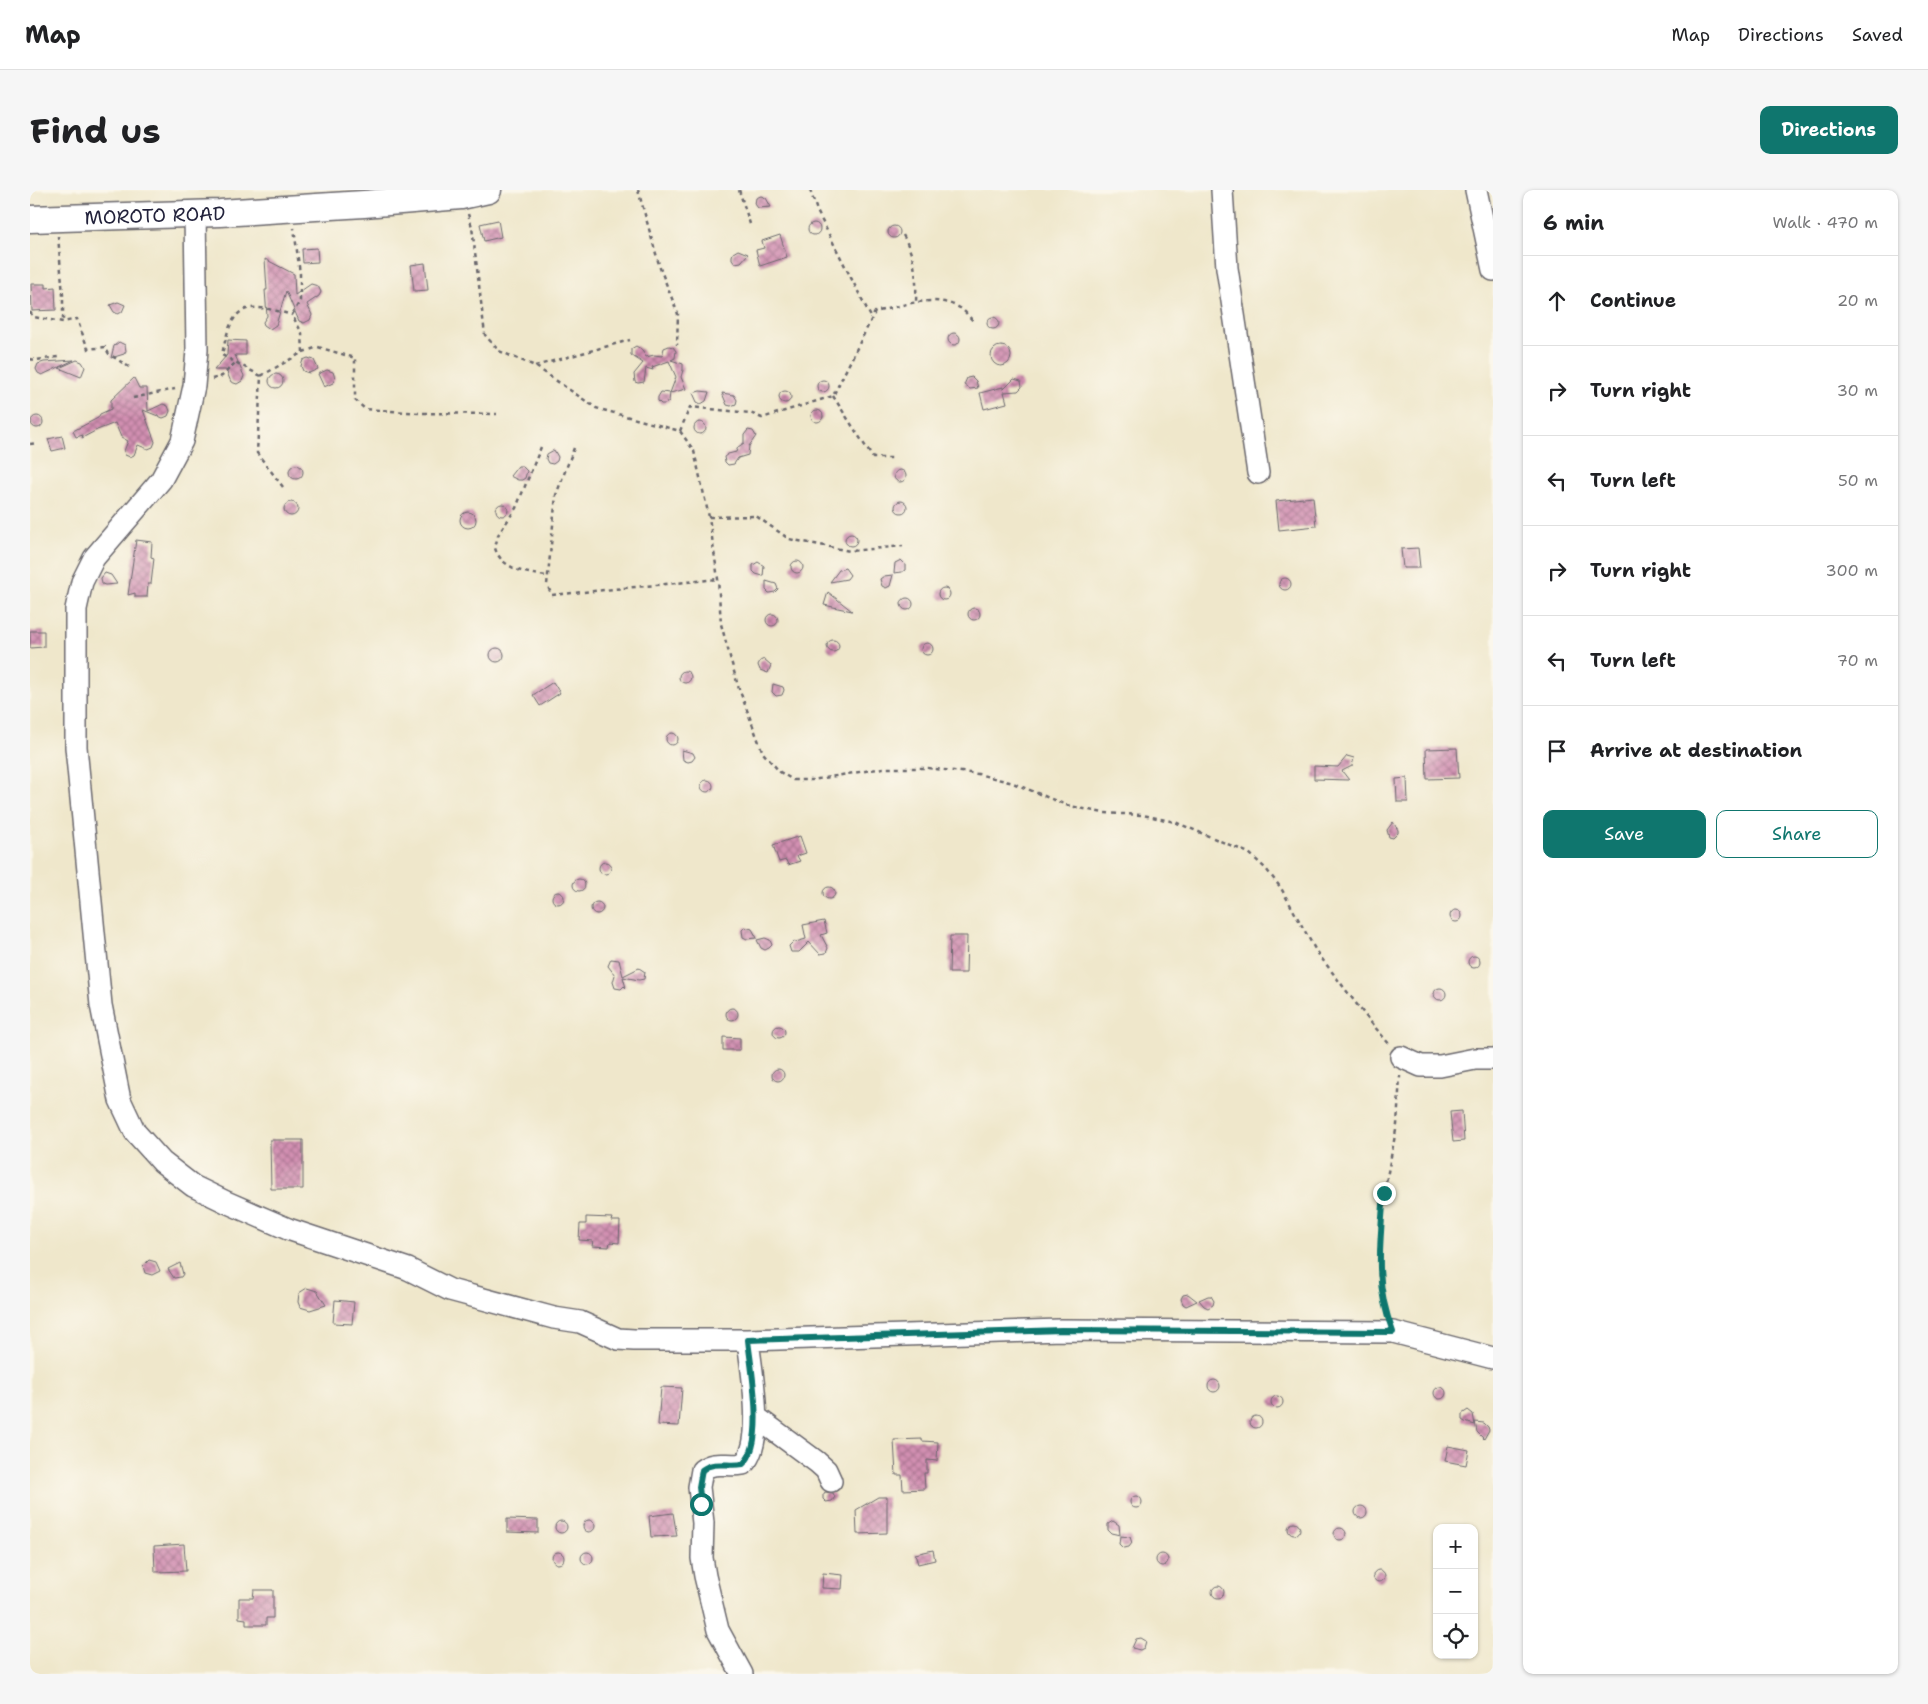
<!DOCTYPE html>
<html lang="en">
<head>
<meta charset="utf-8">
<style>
	:root { --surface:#fff; --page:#f6f6f6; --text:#202124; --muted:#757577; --line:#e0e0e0; --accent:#0f766e }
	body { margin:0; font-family:"Shantell Sans",sans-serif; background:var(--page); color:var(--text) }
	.controls { position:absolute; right:15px; bottom:15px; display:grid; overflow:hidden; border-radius:10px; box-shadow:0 1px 4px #0004 }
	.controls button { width:45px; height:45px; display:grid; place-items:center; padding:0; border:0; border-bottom:1px solid var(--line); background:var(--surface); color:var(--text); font:25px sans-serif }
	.stop { position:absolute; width:15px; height:15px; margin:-11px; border:4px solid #0f766e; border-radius:50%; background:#fff }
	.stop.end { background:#0f766e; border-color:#fff; box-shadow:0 1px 5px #0008 }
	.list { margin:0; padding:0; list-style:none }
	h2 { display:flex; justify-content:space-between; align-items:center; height:65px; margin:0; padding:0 20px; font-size:21px }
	h2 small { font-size:16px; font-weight:400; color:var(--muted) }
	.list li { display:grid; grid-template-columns:32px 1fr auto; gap:15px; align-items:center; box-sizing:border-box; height:90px; padding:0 20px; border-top:1px solid var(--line) }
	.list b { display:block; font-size:19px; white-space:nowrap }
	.list em { font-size:16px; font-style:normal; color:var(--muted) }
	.actions { display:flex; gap:10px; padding:15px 20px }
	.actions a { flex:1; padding:11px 0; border:1px solid var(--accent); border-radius:10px; text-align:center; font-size:18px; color:var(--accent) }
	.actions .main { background:var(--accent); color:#fff }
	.icon { flex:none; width:28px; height:28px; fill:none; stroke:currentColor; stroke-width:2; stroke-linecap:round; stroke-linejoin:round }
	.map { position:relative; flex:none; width:1463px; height:1484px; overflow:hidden; border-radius:10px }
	header { display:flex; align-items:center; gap:30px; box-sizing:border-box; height:70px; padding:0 25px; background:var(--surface); border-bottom:1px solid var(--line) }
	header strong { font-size:24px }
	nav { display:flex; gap:28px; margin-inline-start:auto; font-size:18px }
	.intro { display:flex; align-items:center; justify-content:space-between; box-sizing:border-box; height:120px; padding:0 30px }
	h1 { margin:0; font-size:35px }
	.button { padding:12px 22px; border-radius:10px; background:var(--accent); color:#fff; font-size:18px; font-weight:700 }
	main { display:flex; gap:30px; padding:0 30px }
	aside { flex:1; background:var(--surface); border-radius:10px; box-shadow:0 1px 4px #0004 }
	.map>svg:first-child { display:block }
</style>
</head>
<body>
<header>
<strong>Map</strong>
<nav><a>Map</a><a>Directions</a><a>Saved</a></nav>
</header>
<div class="intro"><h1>Find us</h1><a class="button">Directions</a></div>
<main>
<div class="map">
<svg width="1463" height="1484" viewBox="0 0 1463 1484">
	<defs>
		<pattern id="building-cross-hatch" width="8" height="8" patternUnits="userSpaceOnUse" patternTransform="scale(1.25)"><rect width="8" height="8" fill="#d18fb1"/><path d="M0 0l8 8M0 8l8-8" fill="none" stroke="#a97491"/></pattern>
	</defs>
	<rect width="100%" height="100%" fill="#fbf7ec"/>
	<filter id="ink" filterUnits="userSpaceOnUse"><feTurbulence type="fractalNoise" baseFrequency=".02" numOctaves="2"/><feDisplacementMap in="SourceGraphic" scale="10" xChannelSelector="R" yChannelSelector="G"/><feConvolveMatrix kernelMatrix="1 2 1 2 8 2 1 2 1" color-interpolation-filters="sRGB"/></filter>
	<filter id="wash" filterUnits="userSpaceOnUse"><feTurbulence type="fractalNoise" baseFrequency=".0096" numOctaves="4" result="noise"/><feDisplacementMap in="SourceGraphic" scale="20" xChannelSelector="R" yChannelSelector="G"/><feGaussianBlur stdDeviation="1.12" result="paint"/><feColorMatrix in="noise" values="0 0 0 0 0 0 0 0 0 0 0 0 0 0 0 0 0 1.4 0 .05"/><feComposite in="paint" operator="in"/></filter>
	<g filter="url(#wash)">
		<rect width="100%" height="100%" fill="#efe7cb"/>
		<g id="blocks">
			<path fill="url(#building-cross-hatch)" d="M731 6 736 8 741 17 728 18 725 14 726 8Z
				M468 30 471 47 454 51 450 34Z
				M778 39a6 6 0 1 1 12 0a6 6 0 1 1-12 0Z
				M858 42a6 6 0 1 1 12 0a6 6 0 1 1-12 0Z
				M750 45 757 67 730 76 726 60 734 58 732 51Z
				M287 58 288 72 273 73 272 59Z
				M708 60 718 64 711 72 705 73 702 69V66L703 63Z
				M235 69 264 84 265 105 281 94 288 96 291 102 289 106 277 114 282 125 280 130 274 133 269 131 256 101 246 135 240 139 234 135 233 132 237 126 235 100H237Z
				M395 73 398 100 384 101 381 75Z
				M1 94H16V98L25 97 26 120 2 121Z
				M88 112 95 115 92 122 88 124 84 122 80 115Z
				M957 133a6 6 0 1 1 12 0a6 6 0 1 1-12 0Z
				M918 149a6 6 0 1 1 12 0a6 6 0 1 1-12 0Z
				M198 150 216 151V165H205L214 186 212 191 207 194 201 192 196 180H184L197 165Z
				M89 152 95 155 96 161 94 164 81 168 84 156Z
				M606 156 611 159 616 167 624 165 632 166 634 158 639 156 643 157 646 161 645 168 641 170 653 174V180L651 187 656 199 640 203 639 211 635 214H631L628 211V207L631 202 640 203 646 187 639 171 622 177 623 180 616 178 614 192 608 193 605 192 604 184 613 173 601 165V159Z
				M961 166a10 10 0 1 1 20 0a10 10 0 1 1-20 0Z
				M278 168 284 170 288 179 279 183 273 181 271 176 273 170Z
				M44 170 12 185 8 183 6 179 8 174 14 172Z
				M47 170 52 172 55 177 51 187 29 178Z
				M297 180 303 182 305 188 303 193 294 197 288 184Z
				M239 191a7 7 0 1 1 14 0a7 7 0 1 1-14 0Z
				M942 187 946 191 948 198 940 199 934 195 937 188Z
				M104 188 109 198H117L118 221 133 214 138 216 140 221 138 226 133 228 113 220 125 252 123 257 118 259 108 255 104 265 100 267 95 265 94 261 98 251 91 247 85 233 67 240 52 248 53 245 46 247 43 241 68 228 70 224 81 219V210Z
				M984 189 991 191 992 197 988 201 974 202 977 213 954 219 950 203 973 197V200Z
				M787 196a6 6 0 1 1 12 0a6 6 0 1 1-12 0Z
				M670 201 679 202 676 211 671 214 667 212 663 203Z
				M749 207a6 6 0 1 1 12 0a6 6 0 1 1-12 0Z
				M692 203 704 205 707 210 706 214 701 216 697 215Z
				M781 226a6 6 0 1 1 12 0a6 6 0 1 1-12 0Z
				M1 232a6 6 0 1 1 12 0a6 6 0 1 1-12 0Z
				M664 238a6 6 0 1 1 12 0a6 6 0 1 1-12 0Z
				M718 240 723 241 726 246 719 256 718 265 708 268 704 274 698 275 695 272 694 267 698 264 706 262 708 257 714 253V245Z
				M32 246 35 258 22 261 18 249Z
				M524 260 528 267 527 271 523 274 518 273 516 269 517 264Z
				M259 282a7 7 0 1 1 14 0a7 7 0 1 1-14 0Z
				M488 276H492L497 281 495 288 492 290H488L480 286Z
				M864 286a6 6 0 1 1 12 0a6 6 0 1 1-12 0Z
				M1283 307 1286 336 1249 340 1246 311Z
				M865 317a6 6 0 1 1 12 0a6 6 0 1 1-12 0Z
				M254 319a7 7 0 1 1 14 0a7 7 0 1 1-14 0Z
				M466 320a6 6 0 1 1 12 0a6 6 0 1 1-12 0Z
				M430 330a8 8 0 1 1 16 0a8 8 0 1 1-16 0Z
				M815 350a6 6 0 1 1 12 0a6 6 0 1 1-12 0Z
				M106 350 122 352 121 367 124 368 121 394H118L117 407H105V403L98 405Z
				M1388 358 1390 378H1373L1371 359Z
				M871 370 875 374V380L872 382 864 383 865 373Z
				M761 377a6 6 0 1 1 12 0a6 6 0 1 1-12 0Z
				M728 372 734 376 733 386 726 384 723 381V375Z
				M815 378 820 385 817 389 800 392 809 380Z
				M75 383 81 385 87 394 75 395 72 394 71 388Z
				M863 385 860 396 856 398 852 396 850 389 854 386Z
				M1249 394a6 6 0 1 1 12 0a6 6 0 1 1-12 0Z
				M736 391 746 394 748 399 745 402 739 403 736 400Z
				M908 404a6 6 0 1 1 12 0a6 6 0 1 1-12 0Z
				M798 402 822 421 794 415Z
				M871 414a6 6 0 1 1 12 0a6 6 0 1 1-12 0Z
				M938 424a6 6 0 1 1 12 0a6 6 0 1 1-12 0Z
				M736 430a6 6 0 1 1 12 0a6 6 0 1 1-12 0Z
				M0 441H14V457L0 458Z
				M797 456a6 6 0 1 1 12 0a6 6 0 1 1-12 0Z
				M891 459a6 6 0 1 1 12 0a6 6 0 1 1-12 0Z
				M460 465a7 7 0 1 1 14 0a7 7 0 1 1-14 0Z
				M734 469 741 475 738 483 730 480 728 475 730 471Z
				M649 487a6 6 0 1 1 12 0a6 6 0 1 1-12 0Z
				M523 492 530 503 510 516 503 505Z
				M743 494 753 497 754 500 752 505 746 506 742 502Z
				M636 549a6 6 0 1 1 12 0a6 6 0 1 1-12 0Z
				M1427 558 1429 588 1397 589 1396 559Z
				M652 560 663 563 665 567 662 571 658 572 653 570Z
				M1317 566 1324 568 1322 576 1312 581 1319 590 1284 589V576L1308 577Z
				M1377 588 1378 612H1367L1366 589Z
				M671 596a6 6 0 1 1 12 0a6 6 0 1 1-12 0Z
				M1363 632 1368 640V643L1363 648 1359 647 1357 640Z
				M770 646 776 663 767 666 770 671 758 675 756 670 749 672 743 655Z
				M569 678a6 6 0 1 1 12 0a6 6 0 1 1-12 0Z
				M543 695a6 6 0 1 1 12 0a6 6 0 1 1-12 0Z
				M793 703a6 6 0 1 1 12 0a6 6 0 1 1-12 0Z
				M522 708a6 6 0 1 1 12 0a6 6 0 1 1-12 0Z
				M561 718a6 6 0 1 1 12 0a6 6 0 1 1-12 0Z
				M1420 726a6 6 0 1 1 12 0a6 6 0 1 1-12 0Z
				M794 731 797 743 791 745 798 758 796 763 790 764 779 752 769 762H761L759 756 762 753 776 749 773 735Z
				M715 737 722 739 727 748 717 749 713 747 712 740Z
				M920 746H937L936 783H919Z
				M735 748 740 750 742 755 739 758 735 760 731 758 727 750Z
				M1438 772a6 6 0 1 1 12 0a6 6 0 1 1-12 0Z
				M581 769 589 770 593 786 609 778 615 782 614 789 609 790 593 787 596 798 594 796 591 799 585 798 583 792 585 785 578 776Z
				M1404 804a6 6 0 1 1 12 0a6 6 0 1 1-12 0Z
				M696 824a6 6 0 1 1 12 0a6 6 0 1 1-12 0Z
				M743 842a6 6 0 1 1 12 0a6 6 0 1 1-12 0Z
				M693 847 710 848V860H693Z
				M742 885a6 6 0 1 1 12 0a6 6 0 1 1-12 0Z
				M1432 921 1434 951 1423 952 1420 922Z
				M240 950H273V999H241Z
				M556 1027 582 1028 581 1031H590L589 1053 580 1052 579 1057 562 1056 563 1051 549 1050 550 1034H556Z
				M119 1070 126 1072 130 1081 122 1085 115 1083 113 1076Z
				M150 1073 153 1084 151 1087 144 1088 138 1079Z
				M277 1098 287 1101 296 1115 280 1120 270 1117 268 1112 269 1103Z
				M1158 1104 1167 1111 1156 1116 1153 1114 1151 1109 1153 1105Z
				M1178 1106H1181L1184 1111 1183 1115 1178 1118 1174 1116 1169 1110Z
				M305 1110 324 1112 322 1134 303 1133Z
				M1178 1196a6 6 0 1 1 12 0a6 6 0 1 1-12 0Z
				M1404 1203a6 6 0 1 1 12 0a6 6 0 1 1-12 0Z
				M631 1197 652 1198 649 1236 628 1235Z
				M1241 1212a6 6 0 1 1 12 0a6 6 0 1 1-12 0Z
				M1438 1220 1443 1224 1445 1235 1435 1232 1432 1230V1224Z
				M1220 1232a6 6 0 1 1 12 0a6 6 0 1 1-12 0Z
				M1445 1232 1454 1233 1458 1237 1459 1240 1454 1249 1447 1242Z
				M892 1249V1251L908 1252 907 1271 897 1270V1283H894L895 1299 873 1300 872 1285H866L864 1250Z
				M1418 1256 1439 1260 1436 1275 1415 1271Z
				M795 1302 803 1303 805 1307 802 1311 796 1312 793 1309V1305Z
				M1100 1312a6 6 0 1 1 12 0a6 6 0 1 1-12 0Z
				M848 1307H857V1343L827 1344 826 1320Z
				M1325 1322a6 6 0 1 1 12 0a6 6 0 1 1-12 0Z
				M643 1323 647 1346 621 1347 619 1326Z
				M477 1329 508 1330V1343L477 1342Z
				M553 1336a6 6 0 1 1 12 0a6 6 0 1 1-12 0Z
				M525 1337a6 6 0 1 1 12 0a6 6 0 1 1-12 0Z
				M1083 1331 1089 1335 1090 1345 1081 1343 1078 1340V1334Z
				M1258 1339a6 6 0 1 1 12 0a6 6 0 1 1-12 0Z
				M1304 1344a6 6 0 1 1 12 0a6 6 0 1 1-12 0Z
				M1090 1346 1100 1347 1102 1353 1099 1357 1093 1358 1089 1354Z
				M154 1354 156 1381 125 1382 124 1356Z
				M903 1360 905 1370 888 1374 885 1364Z
				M551 1368a6 6 0 1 1 12 0a6 6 0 1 1-12 0Z
				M522 1368a6 6 0 1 1 12 0a6 6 0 1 1-12 0Z
				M1126 1370a6 6 0 1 1 12 0a6 6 0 1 1-12 0Z
				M1343 1386a6 6 0 1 1 12 0a6 6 0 1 1-12 0Z
				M793 1383 813 1385 812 1399 792 1398Z
				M1182 1402a6 6 0 1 1 12 0a6 6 0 1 1-12 0Z
				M224 1400H243V1428H236V1435H216V1429L209 1428V1408H223Z
				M1111 1448 1116 1451 1114 1458 1110 1460 1102 1458 1106 1449Z"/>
		</g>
	</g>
	<g filter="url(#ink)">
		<use href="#blocks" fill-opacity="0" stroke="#6a676d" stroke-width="1"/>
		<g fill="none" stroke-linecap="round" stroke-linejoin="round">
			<g stroke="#6a676d" stroke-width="24">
				<path id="minor" d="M1192 0 1197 78 1228 283
					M1446 0 1463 80
					M165 23 167 160 164 196 152 251 131 290 64 368 52 392 46 419V557L71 815 90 910 105 942 132 972 163 996 196 1012 258 1039 378 1079 420 1100 524 1128 550 1132 588 1149 604 1150H718L1031 1140 1363 1142 1463 1168
					M1371 867 1391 876H1410L1445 869H1463
					M726 1227 787 1272 796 1280 801 1291
					M712 1484 688 1440 675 1386 672 1368 673 1333 669 1297 672 1280C685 1270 698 1277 713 1274 736 1254 721 1179 718 1150"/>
			</g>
			<g stroke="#6a676d" stroke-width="29">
				<g id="major">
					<path id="s1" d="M0 29 190 23 334 14 431 6 458 0"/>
				</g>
			</g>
			<path stroke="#6a676d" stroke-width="2.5" stroke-dasharray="4 4" stroke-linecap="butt" d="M608 0 630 78 648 124 647 155
				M709 0 720 34
				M780 0 787 21 841 127
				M438 24 442 37 455 145 469 161 505 176 566 218 650 241 664 261 679 327 688 389 691 434 708 496 733 563 750 582 763 590H782L853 578H898L948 584 983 593 1036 615 1073 623 1113 625 1145 632 1219 663 1236 679 1251 698 1286 761 1338 829 1360 855
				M873 45C885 67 887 87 886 112
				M28 46 33 105V132
				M0 122 3 127 33 132 47 129 58 159 75 157 79 164 99 177
				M273 162 288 157 325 168V210L335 219 390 223 467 224
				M0 169 6 170 28 167
				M505 176 600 150
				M231 186 192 165C202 114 214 111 262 125
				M182 189 192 186 205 173
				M803 206 843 268H863
				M103 208 145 199
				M650 241 660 217 720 223 732 228 803 206 845 122C871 116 904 103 930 118 935 121 940 128 944 132
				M0 254 7 253
				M511 257 486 318 468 345 465 358C471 379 498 384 518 386
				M544 258 526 305 517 395 522 405 688 389
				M253 297 227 263 231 186 273 162 272 143 262 125 270 111V84L264 38
				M679 327 726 326 759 349 820 361 873 356
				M1357 1126 1349 1087 1350 1050 1354 1003 1367 935 1370 886"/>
			<use href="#minor" stroke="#fff" stroke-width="21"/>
			<use href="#major" stroke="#fff" stroke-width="26"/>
		</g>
	</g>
	<g fill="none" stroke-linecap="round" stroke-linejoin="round" filter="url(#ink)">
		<path stroke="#0f766e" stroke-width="6" d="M671 1314 669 1297 672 1280C685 1270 698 1277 713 1274 736 1254 721 1179 718 1150L1031 1140 1363 1142C1344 1094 1350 1054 1354 1003"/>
	</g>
	<g text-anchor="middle" stroke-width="4.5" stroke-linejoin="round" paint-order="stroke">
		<g font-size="19" fill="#22223b" stroke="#fbf7ec">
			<text dy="7" stroke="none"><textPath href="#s1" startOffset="125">MOROTO ROAD</textPath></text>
		</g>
	</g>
</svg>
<div class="controls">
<button>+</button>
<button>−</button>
<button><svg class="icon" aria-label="locate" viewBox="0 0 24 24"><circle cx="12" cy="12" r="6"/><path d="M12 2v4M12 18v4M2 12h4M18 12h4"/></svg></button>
</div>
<div class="stop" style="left:671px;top:1314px"></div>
<div class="stop end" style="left:1354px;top:1003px"></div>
</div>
<aside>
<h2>6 min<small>Walk · 470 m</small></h2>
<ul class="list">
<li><svg class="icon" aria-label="ahead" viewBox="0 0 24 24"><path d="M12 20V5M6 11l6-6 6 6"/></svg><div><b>Continue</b></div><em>20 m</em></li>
<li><svg class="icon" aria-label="right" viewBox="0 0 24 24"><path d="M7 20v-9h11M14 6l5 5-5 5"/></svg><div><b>Turn right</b></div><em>30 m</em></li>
<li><svg class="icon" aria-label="left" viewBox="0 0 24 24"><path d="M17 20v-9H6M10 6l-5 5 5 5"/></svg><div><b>Turn left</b></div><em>50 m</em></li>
<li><svg class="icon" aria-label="right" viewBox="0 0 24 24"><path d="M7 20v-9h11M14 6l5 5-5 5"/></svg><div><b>Turn right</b></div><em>300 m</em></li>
<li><svg class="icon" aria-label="left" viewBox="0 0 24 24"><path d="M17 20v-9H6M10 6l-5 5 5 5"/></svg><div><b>Turn left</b></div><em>70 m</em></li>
<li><svg class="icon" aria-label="arrive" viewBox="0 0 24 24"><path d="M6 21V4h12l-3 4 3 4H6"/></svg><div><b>Arrive at destination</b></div></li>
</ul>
<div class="actions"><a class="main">Save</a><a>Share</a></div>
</aside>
</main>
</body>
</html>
